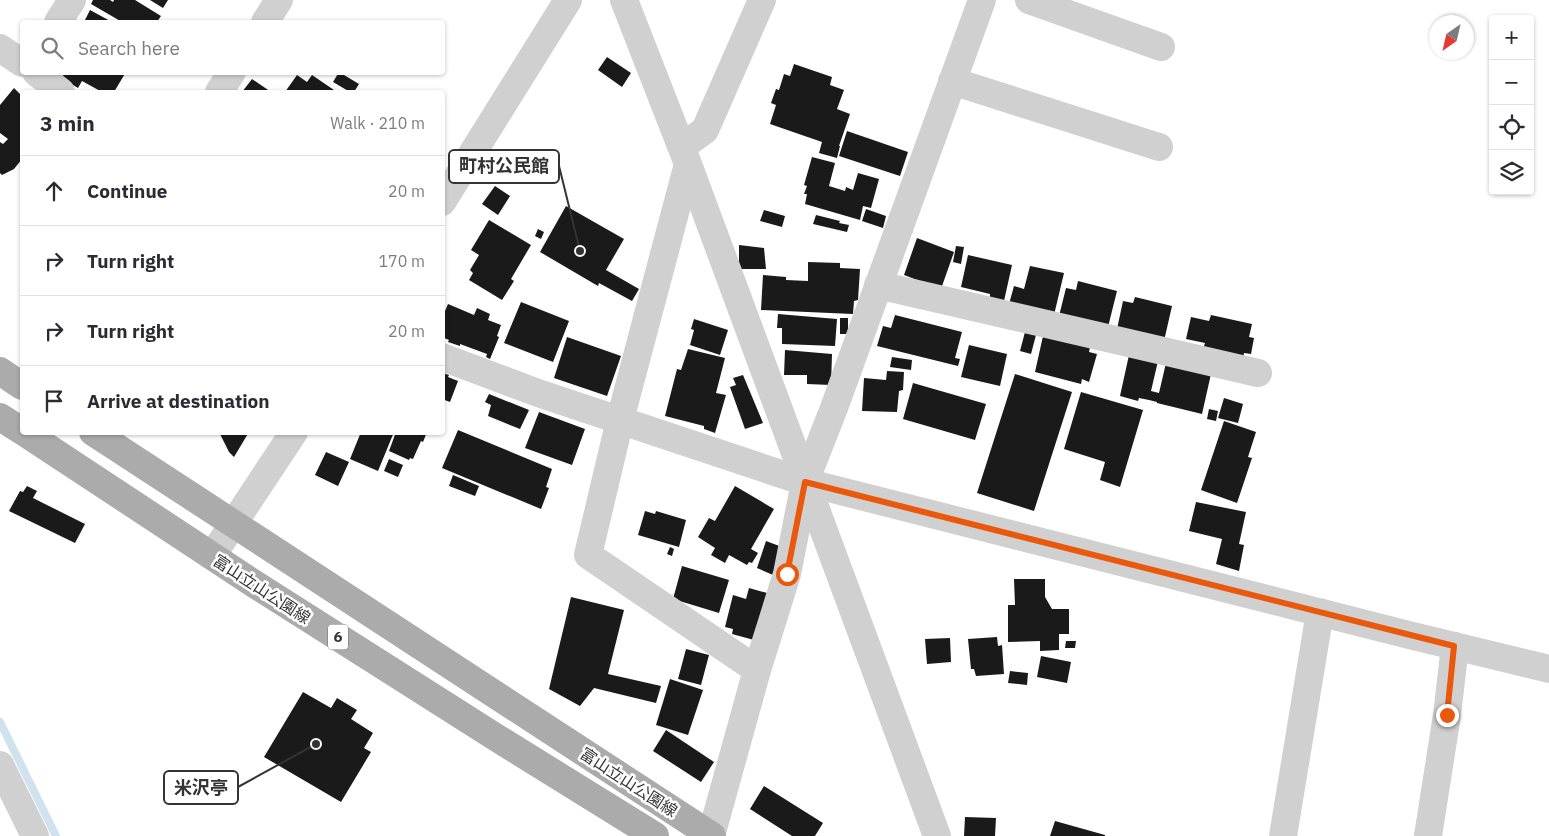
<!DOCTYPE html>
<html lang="en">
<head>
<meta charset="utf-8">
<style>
	:root { --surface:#fff; --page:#f2f2f3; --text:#2b2b33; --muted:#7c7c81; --line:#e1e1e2 }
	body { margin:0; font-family:"IBM Plex Sans","Noto Sans JP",sans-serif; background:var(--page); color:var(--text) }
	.controls { position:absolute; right:15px; top:15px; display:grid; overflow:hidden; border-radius:5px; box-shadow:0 1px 4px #0004 }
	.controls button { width:45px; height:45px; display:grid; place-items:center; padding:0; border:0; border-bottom:1px solid var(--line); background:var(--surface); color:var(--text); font:25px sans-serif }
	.compass { position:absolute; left:1429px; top:15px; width:45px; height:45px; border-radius:50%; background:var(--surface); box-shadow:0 1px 4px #0004; rotate:214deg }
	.stop { position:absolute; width:15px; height:15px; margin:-11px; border:4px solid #ea580c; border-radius:50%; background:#fff }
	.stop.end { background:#ea580c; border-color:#fff; box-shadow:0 1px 5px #0008 }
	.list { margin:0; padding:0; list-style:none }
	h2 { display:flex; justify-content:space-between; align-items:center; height:65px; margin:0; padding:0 20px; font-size:21px }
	h2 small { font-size:16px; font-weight:400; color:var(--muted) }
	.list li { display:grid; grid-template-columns:32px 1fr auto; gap:15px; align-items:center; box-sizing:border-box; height:70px; padding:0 20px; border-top:1px solid var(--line) }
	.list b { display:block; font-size:19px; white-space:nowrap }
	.list em { font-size:16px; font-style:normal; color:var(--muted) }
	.icon { flex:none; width:28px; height:28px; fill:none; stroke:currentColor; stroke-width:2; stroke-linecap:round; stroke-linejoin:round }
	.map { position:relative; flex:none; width:1549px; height:836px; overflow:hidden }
	.search { position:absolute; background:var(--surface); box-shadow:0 1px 4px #0004; left:20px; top:20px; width:425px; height:55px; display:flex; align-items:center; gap:12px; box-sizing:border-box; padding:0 18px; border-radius:5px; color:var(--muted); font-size:19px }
	.panel { position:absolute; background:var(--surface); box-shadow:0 1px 4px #0004; left:20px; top:90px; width:425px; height:345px; border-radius:5px }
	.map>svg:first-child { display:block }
</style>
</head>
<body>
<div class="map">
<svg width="1549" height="836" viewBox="0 0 1549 836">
	<rect width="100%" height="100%" fill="#fff"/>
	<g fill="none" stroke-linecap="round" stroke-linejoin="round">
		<path stroke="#cfe2ee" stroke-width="8" d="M0 722 56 836"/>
	</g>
	<path fill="#1a1a1a" d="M93 0H110L113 2 114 0H135L161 16 157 22H122L91 4Z
		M150 0H168L163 8Z
		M90 10 112 22H84Z
		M607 57 631 73 622 87 598 70Z
		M794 64 832 77 830 85 844 90 837 109 850 114 839 146H840L837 158 819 153 822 142 770 124 776 105 771 103 776 89 779 90 784 74 790 76Z
		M61 72H126L114 92H102L82 81 78 88 61 78 64 74Z
		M339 72 359 84 354 92H350L333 82Z
		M297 75 307 82 312 75 334 90 332 92H285Z
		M252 79 271 92H242Z
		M14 88 22 96V99L21 101 22 103V159L14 169 2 175 0 173V142L3 144 8 139 0 133V105Z
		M847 131 908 152 900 176 839 156Z
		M812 157 835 163 829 186 845 191 846 187 853 190 858 173 879 179 871 208 863 206 860 220 805 204 807 194H804L807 186 804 185Z
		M495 186 510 196 498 215 482 204Z
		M566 206 624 239 606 270 639 289 632 301 599 283 598 286 540 252Z
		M866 209 886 216 883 228 862 221Z
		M764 210 785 216 782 227 760 221Z
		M816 215 840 221 839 223 849 225 847 232 813 224Z
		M489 220 531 245 511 279 514 281 502 300 469 280 473 273 470 270 479 255 471 250Z
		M538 229 544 232 541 239 535 236Z
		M917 238 954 252 941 289 904 275Z
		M739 245 764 248 766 269H739Z
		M956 246 964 247 961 264 953 262Z
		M968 255 1012 265 1004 301 990 298V294L961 287Z
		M808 262 840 263V268L860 269 858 300 854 301 853 314 761 310 763 275 786 277V280L808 281Z
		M1030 266 1064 273 1054 315 1009 304 1014 286 1024 289Z
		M1078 281 1117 291 1108 327 1059 316 1066 288 1076 290Z
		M1135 297 1172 306 1164 341 1117 329 1123 301 1133 303Z
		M521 302 569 321 553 362 504 343Z
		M448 304 474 315 477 308 490 314 488 320 501 325 497 336 499 337 490 359 486 357 487 354 460 344V346L448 342 449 340 442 337V318Z
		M778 314 837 319 835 346 782 344V328H777Z
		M895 315 962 332 955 358 960 359 958 366 877 346 883 326 891 328Z
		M1211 315 1252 324 1249 337 1254 338 1251 354 1244 353 1243 359 1203 349 1205 343 1186 339 1191 317 1209 321Z
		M840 318H848V334H840Z
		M694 319 728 330 720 355 690 345 694 330 691 329Z
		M1025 332 1036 335 1031 354 1020 351Z
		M1043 336 1090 347 1089 352 1097 354 1089 382 1082 379 1081 384 1035 372Z
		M567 337 621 356 607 396 554 378Z
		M969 345 1007 354 1000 386 961 377Z
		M688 349 725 358 716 393 726 395 715 433 704 429V426L665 416 677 369 681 370Z
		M785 350 832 354 831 385 807 384V375H784Z
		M1129 355 1158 361 1151 391 1159 393 1166 363 1211 374 1202 414 1157 403V402L1149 400 1139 398 1138 401 1120 396Z
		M892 357 912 360 911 370 890 367Z
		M887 371 904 372 903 390 899 391 897 412 862 411 864 378 886 380Z
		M442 373 449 375 448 377 458 381 450 402 442 399Z
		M1015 374 1072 392 1034 511 977 493Z
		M743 375 763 423 745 429 730 387 736 385 733 378Z
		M913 383 986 404 975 440 903 419Z
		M1081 392 1143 410 1120 487 1100 480 1105 462 1064 449Z
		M489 394 529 410 520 429 488 416 491 405 485 402Z
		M1224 398 1243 404 1238 423 1218 418Z
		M1209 409 1218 411 1216 421 1207 419Z
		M539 412 585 429 572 465 525 448Z
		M1224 421 1256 432 1248 457 1252 458 1237 503 1201 490Z
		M458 430 552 469 546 487 549 488 541 509 442 468Z
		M219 432H249L234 457 229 452Z
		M361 432H394L378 471 350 459Z
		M396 432H427L423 442 421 441 413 459 410 458 409 460 389 451Z
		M326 452 349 462 338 486 315 475Z
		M389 459 403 465 398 477 384 471Z
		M453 475 479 486 475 496 449 486Z
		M27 486 37 491 33 498 85 524 75 543 9 511 20 491 23 492Z
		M735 486 774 509 751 549 758 553 752 563 749 562 747 565 729 555 725 563 711 555 715 548 698 537 709 518 715 521Z
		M1196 502 1246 512 1239 544 1244 545 1239 571 1216 564 1222 539 1189 531Z
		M645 511 655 514 656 511 686 520 679 547 638 535Z
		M766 541 782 547 773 575 757 568Z
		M670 547 674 549 672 556 667 554Z
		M682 566 729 580 719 613 673 599Z
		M1014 579H1045V597L1052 609H1069V634H1059V650L1040 651V641L1008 642V605H1015Z
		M749 588 767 593 754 640 732 634 733 629 725 627 733 595 746 599Z
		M571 597 624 610 608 674 661 686 656 703 594 688 580 706 549 689Z
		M997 637 998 646 1002 645 1004 674 976 676 974 669H971L968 639Z
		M950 638 951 662 927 664 925 639Z
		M1066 641H1076L1075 648H1065Z
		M686 649 709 655 701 685 678 679Z
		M1041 656 1071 662 1067 683 1037 677Z
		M1010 671 1028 673 1027 685 1008 683Z
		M670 679 703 690 688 735 656 725Z
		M303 692 331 708 337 698 357 710 351 719 373 733 364 748 371 752 341 802 264 757Z
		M666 730 714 762 701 782 653 751Z
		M764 786 823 823 815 836H792L750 809Z
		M965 817 996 818 995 836H964Z
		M1055 821 1105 835V836H1050Z"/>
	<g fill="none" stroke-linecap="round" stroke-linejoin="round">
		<path stroke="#d0d0d0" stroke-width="28" d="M624 0 688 164 937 836
			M1029 0 1161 47
			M58 22 72 0
			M265 22 279 0
			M0 48 22 63
			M36 72 61 92
			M952 81 1159 147
			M219 92 232 72
			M680 144 690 141 705 130 762 0
			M688 164 620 420 588 555 757 670
			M442 202 568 0
			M878 285 1258 373
			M442 357 538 393 805 482 1409 635 1549 669
			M212 556 294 432
			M0 765 35 836
			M711 836 757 670 787 574 805 482 834 408 982 0
			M1283 836 1320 612
			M1428 836 1447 715 1455 646"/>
		<path stroke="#ababab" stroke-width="28" d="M0 371 22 386
			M0 417 22 431
			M24 432 256 585 497 738 655 836
			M93 432 712 836"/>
	</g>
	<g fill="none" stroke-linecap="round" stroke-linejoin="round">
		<path stroke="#ea580c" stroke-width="6" d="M787 574 805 482 1454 646 1447 715"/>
	</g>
	<g text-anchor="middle" stroke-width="5" stroke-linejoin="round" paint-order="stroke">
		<rect fill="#fff" stroke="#707070" stroke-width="1" x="328" y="624.5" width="20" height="25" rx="4"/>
		<g font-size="15" font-weight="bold" fill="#333">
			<text x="338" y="642">6</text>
		</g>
		<g font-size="16" fill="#333" stroke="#fff">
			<text transform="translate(262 589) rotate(33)" y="6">富山立山公園線</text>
			<text transform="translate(629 782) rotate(33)" y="6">富山立山公園線</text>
		</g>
	</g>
	<path fill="none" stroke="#333" stroke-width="2" d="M580 251L559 166M316 744L238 787"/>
	<g fill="#333" stroke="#fff" stroke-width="2">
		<circle cx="580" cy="251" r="5"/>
		<circle cx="316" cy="744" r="5"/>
	</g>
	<g fill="#fff" stroke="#333" stroke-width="2">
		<rect x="449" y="150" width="110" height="33" rx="5"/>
		<rect x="164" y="771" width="74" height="33" rx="5"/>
	</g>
	<g font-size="18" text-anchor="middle" font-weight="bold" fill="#333">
		<text x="504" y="172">町村公民館</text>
		<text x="201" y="794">米沢亭</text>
	</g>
</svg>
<div class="controls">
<button>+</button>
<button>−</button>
<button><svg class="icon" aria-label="locate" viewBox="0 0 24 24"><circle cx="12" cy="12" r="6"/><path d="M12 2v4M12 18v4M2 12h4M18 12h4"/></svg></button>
<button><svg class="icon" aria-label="layers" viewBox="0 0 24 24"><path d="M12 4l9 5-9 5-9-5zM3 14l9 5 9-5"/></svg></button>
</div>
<svg class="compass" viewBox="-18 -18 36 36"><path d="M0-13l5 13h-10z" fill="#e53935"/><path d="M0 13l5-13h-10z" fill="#7c7c81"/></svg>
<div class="stop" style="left:787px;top:574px"></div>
<div class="stop end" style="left:1447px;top:715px"></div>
<div class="search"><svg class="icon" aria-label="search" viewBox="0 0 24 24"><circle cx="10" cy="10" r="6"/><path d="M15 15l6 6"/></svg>Search here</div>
<section class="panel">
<h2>3 min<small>Walk · 210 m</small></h2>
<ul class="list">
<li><svg class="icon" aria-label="ahead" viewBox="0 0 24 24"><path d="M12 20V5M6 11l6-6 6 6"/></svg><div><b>Continue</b></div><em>20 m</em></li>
<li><svg class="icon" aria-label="right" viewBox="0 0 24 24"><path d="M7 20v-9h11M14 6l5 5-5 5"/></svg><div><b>Turn right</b></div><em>170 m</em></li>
<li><svg class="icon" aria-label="right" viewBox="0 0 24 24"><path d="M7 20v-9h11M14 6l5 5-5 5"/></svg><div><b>Turn right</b></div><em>20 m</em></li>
<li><svg class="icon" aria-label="arrive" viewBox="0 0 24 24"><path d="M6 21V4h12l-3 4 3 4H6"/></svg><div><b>Arrive at destination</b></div></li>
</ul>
</section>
</div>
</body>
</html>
